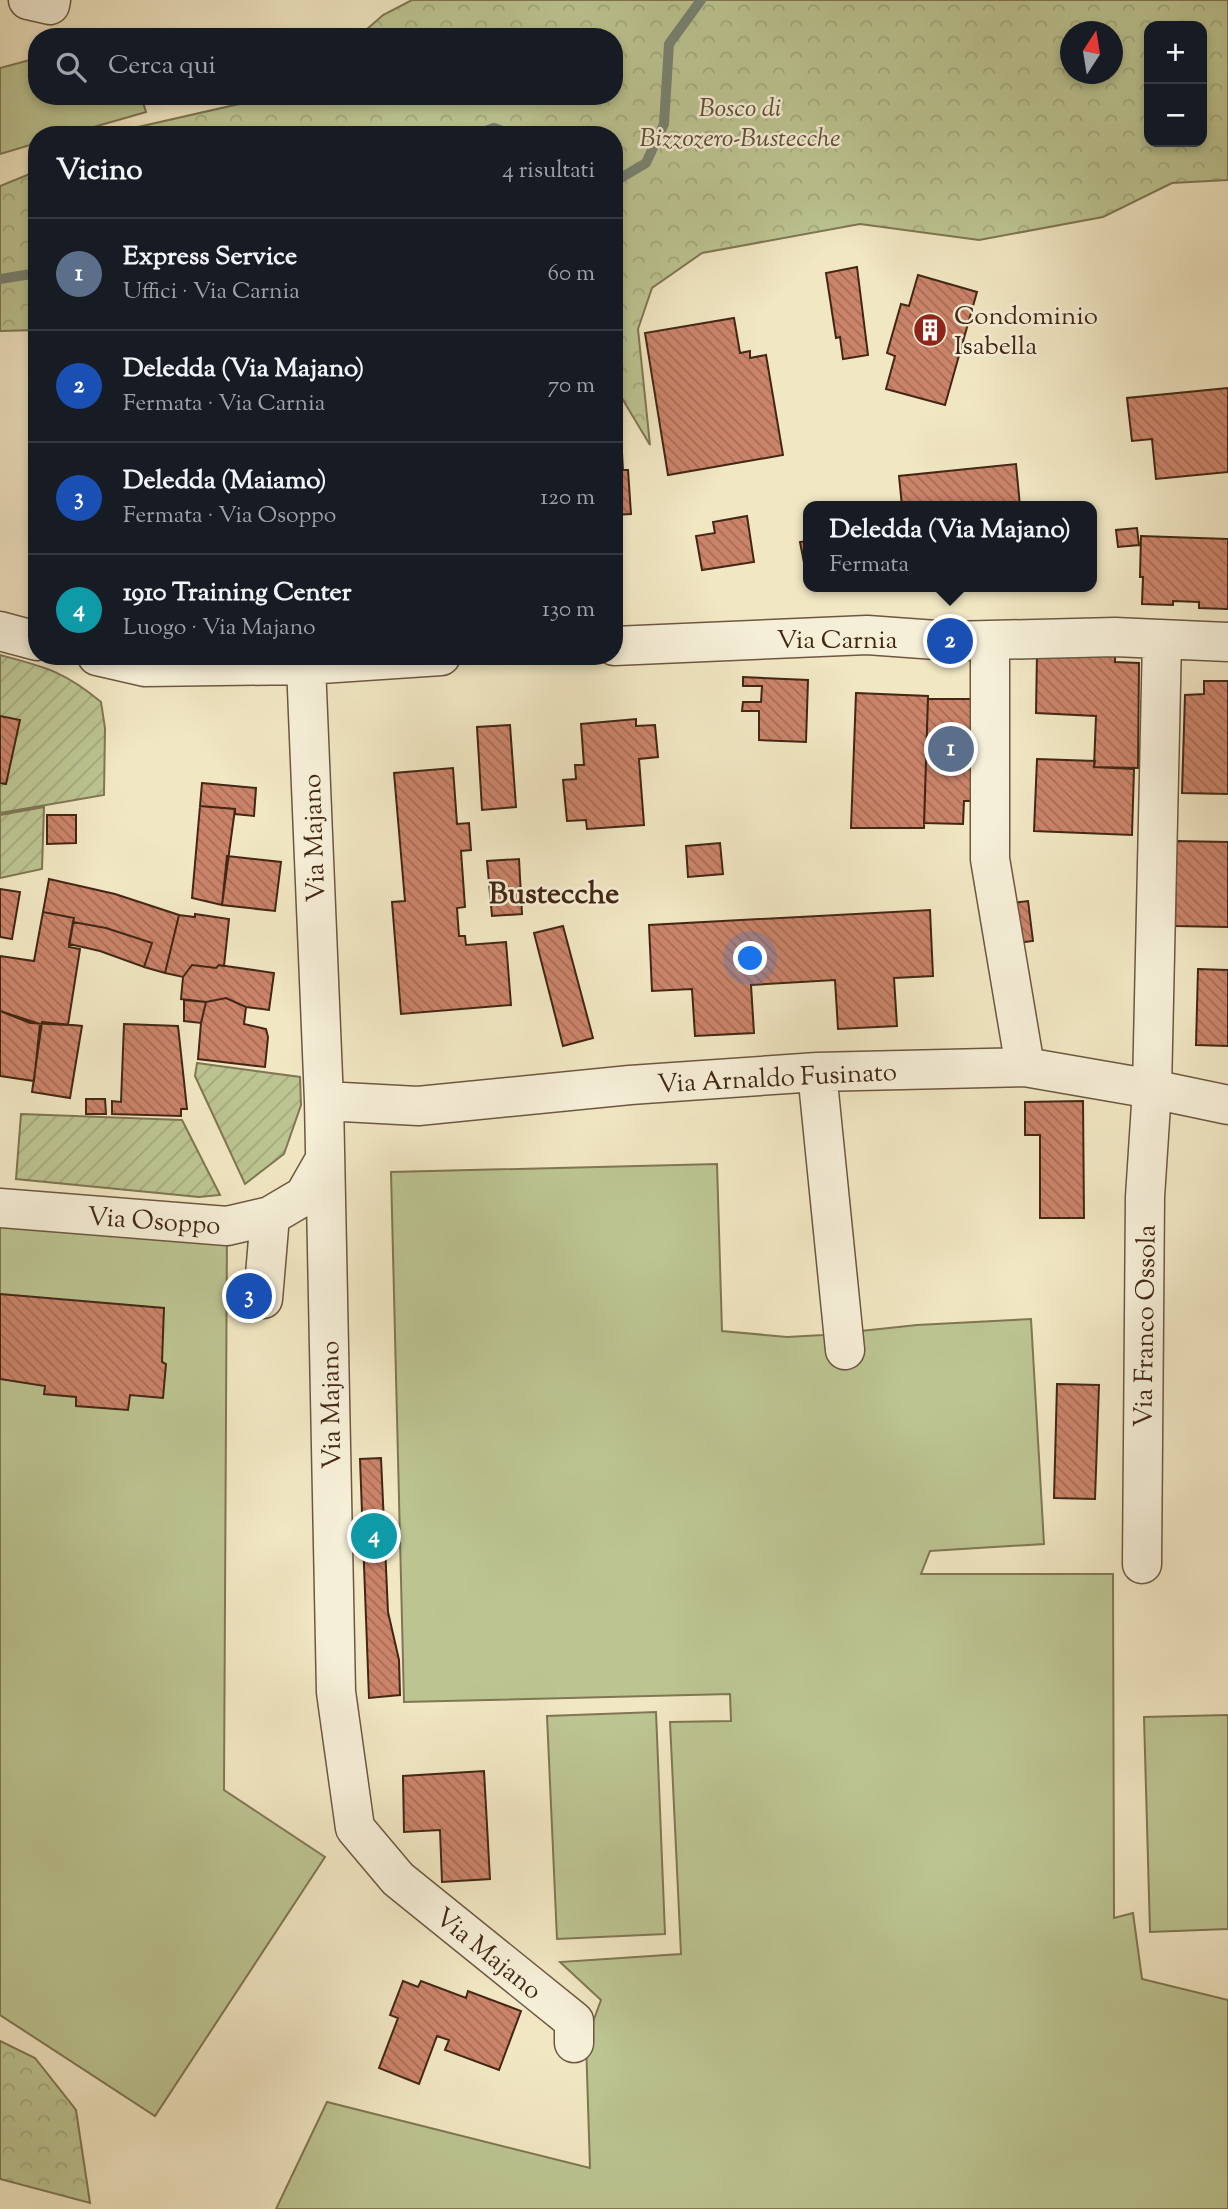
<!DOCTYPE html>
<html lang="it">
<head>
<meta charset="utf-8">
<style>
	:root { --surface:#171b24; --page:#242831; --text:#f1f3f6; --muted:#9ea1a6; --line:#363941; --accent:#c59692 }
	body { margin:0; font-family:"Sorts Mill Goudy",serif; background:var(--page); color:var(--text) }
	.controls { position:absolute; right:21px; top:21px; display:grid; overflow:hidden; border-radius:14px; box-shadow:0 4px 10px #0003 }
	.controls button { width:63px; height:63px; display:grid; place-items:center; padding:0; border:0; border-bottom:2px solid var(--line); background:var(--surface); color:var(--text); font:35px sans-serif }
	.compass { position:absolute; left:1060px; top:21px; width:63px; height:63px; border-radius:50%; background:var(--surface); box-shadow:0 4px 10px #0003; rotate:12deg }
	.you { position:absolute; left:751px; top:959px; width:24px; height:24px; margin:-18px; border:5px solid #fff; border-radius:50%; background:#1a73e8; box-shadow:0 0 0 10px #1a73e833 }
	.badge { display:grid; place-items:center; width:46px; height:46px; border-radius:50%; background:var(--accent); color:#fff; font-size:23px; font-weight:700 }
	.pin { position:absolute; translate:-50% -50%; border:4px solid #fff; box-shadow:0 2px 7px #0006 }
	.popup { position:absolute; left:803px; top:501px; width:294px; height:91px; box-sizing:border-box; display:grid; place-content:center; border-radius:14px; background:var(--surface); filter:drop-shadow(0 2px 5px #0005); font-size:23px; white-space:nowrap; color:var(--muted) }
	.popup b { font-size:26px; color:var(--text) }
	.popup::after { content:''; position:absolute; left:50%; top:100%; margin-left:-14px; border:14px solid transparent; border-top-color:var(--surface) }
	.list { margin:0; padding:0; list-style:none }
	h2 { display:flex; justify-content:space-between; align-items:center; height:91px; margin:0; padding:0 28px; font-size:30px }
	h2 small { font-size:23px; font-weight:400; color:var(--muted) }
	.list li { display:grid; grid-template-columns:46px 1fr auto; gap:21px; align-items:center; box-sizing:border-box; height:112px; padding:0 28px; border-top:2px solid var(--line) }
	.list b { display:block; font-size:26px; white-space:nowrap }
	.list p { margin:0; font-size:23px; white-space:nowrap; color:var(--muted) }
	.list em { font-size:23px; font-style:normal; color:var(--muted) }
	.icon { flex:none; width:38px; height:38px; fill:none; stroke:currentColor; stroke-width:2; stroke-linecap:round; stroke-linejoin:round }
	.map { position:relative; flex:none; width:1228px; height:2209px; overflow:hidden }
	.search { position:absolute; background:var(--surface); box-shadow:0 4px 10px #0003; left:28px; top:28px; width:595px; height:77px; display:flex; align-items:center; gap:18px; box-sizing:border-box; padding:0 24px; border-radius:28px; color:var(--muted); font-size:26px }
	.panel { position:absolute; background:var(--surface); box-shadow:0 4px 10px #0003; left:28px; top:126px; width:595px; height:539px; border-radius:28px }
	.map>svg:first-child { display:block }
</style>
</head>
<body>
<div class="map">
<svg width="1228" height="2209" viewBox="0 0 1228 2209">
	<defs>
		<pattern id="forest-crowns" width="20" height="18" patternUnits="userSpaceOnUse" patternTransform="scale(1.75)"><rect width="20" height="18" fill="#bcc592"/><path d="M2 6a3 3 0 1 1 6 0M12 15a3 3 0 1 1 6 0" fill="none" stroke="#a3a97d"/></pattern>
		<pattern id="garden-furrows" width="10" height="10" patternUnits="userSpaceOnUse" patternTransform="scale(1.75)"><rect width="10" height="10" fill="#bcc592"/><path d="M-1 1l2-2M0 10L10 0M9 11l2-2" fill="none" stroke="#a3a97d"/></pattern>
		<pattern id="building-back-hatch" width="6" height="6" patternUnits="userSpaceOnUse" patternTransform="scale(1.75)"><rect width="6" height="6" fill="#cb846a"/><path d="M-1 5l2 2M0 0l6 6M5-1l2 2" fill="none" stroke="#a66c56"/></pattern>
	</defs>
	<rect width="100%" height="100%" fill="#f1e7c3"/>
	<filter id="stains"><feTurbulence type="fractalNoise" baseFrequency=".00286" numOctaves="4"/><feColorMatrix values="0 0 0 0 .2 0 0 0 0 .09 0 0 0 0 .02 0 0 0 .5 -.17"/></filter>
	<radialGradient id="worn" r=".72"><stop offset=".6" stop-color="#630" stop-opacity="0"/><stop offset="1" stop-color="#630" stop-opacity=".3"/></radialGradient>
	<path fill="#bcc592" stroke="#807653" stroke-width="2" d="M37 58V96H141L146 112 66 135H37V143L0 154V68Z
		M717 1164 722 1331 787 1337 823 1335 917 1325 1031 1319 1044 1544 930 1551 921 1574H1113L1114 1918 1133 1913 1142 1979 1228 2000V2209H276L327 2102 590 2168 586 2041 601 2000 560 1962 681 1954 670 1722 731 1721 730 1694 404 1702 391 1172Z
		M0 1208 227 1226 224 1790 325 1857 155 2116 0 2015Z
		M656 1712 665 1934 557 1939 547 1716Z
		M1228 1715V1929L1150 1932 1144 1717Z"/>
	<path fill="url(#forest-crowns)" stroke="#807653" stroke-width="2" fill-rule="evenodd" d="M412 0H1228V180L1172 183 1103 217 979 240 860 224 702 253 652 288 638 329 650 445 614 385V135H121L138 127 274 96H614V37H358L383 15ZM1149 26H1202V142H1149ZM1070 32H1112V74H1070Z
		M37 171V330L0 331V186Z
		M0 2041 35 2058 76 2110 90 2203 0 2179Z"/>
	<path fill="url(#garden-furrows)" stroke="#807653" stroke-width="2" d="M0 655C45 667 64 671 101 702L105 728 104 795 0 813Z
		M44 807 42 869 0 878V815Z
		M197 1063 300 1077 301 1105 284 1154 245 1184 195 1076Z
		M21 1114 182 1120 220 1195 199 1197 16 1179Z"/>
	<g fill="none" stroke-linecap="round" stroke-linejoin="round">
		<path stroke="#788372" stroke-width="10" d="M475 135 494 128 513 135
			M614 182 646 163 664 124 669 44 701 0
			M0 279 37 273"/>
	</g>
	<path fill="url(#building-back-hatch)" stroke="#432714" stroke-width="2" d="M857 267 868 355 843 359 840 337 836 338 826 273Z
		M918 275 977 292 945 405 886 389 895 356 887 353 901 304 909 306Z
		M734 318 740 353 750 351V358L766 355 783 455 668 475 645 333Z
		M1228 388V472L1156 479 1152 439 1132 441 1127 398Z
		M622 453 623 470H628L631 514 614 515V454Z
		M1016 464 1020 506H902L899 476Z
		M747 516 754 562 702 570 696 536 715 533 713 522Z
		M1137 528 1139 545 1118 547 1116 530Z
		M1141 536 1228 539V609L1199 608V602L1173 601V605L1142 604 1143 577H1140Z
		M808 541V573H806L800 542Z
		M1037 653 1115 656V662L1139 663 1138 768 1094 767 1096 716 1036 713Z
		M743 677 808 680 806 742 759 740V711H742L743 702H761L762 686H743Z
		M1204 681H1228V794L1182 793 1185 695 1204 694Z
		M856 693 928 696 924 828H851Z
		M928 699H980L981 801H964L963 824 924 823Z
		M0 716 20 720 6 784 0 783Z
		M636 719V726L655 725 658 757 639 759 644 825 587 829 586 820 567 821 563 780 576 779 575 765H584L581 724Z
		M510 725 516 807 482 810 477 727Z
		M1037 759 1095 761 1094 767 1134 769 1132 835 1034 831Z
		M453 768 457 824 469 823 471 850 461 851 465 907 457 908 459 936H465L466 945 506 942 511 1005 401 1014 392 902 405 901 394 773Z
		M202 783 256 788 254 816 235 814V809L200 806Z
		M200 806 235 809 222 905 192 898Z
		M47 815H76V843L47 844Z
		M1176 841 1228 842V927L1175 926Z
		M720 843 723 874 688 877 686 846Z
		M227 856 281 862 275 911 222 905Z
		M519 859 522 914 492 916 487 861Z
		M49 879 115 894 179 915 165 973 144 967 152 943 106 928 73 922 74 918 43 912Z
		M0 889 20 892 12 939 0 937Z
		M1028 901 1033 941 1009 944 1004 904Z
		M930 910 933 976 894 978 897 1026 838 1029 835 980 751 985 754 1033 695 1036 692 989 652 991 649 925Z
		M43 912 74 918 69 947 80 949 68 1025 30 1023 0 1011V956L34 961Z
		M195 914 229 919 224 966 219 965 216 968 192 965 183 977 165 973 179 915 195 917Z
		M73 922 106 928 152 943 144 967 100 951 69 944Z
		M563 926 593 1038 563 1046 534 933Z
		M192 965 216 968 219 965 274 973 269 1010 246 1007 226 998 206 1002 181 999 183 977Z
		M1198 969 1228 970V1046L1196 1045Z
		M226 998 246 1007 244 1024 266 1029 268 1037 265 1067 198 1059 201 1023 206 1002Z
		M184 1000 206 1002 201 1023 184 1021Z
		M0 1011 40 1024 34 1081 0 1076Z
		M42 1022 82 1026 70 1098 32 1092Z
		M124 1024 178 1026 187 1109H181V1116L112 1114V1101L121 1102Z
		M86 1099H105L106 1114H86Z
		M1083 1101 1084 1218H1040V1135H1025V1102Z
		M0 1294 164 1308 162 1362 166 1364 163 1398 130 1395 128 1410 76 1406V1397L44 1394 45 1386 0 1379Z
		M1057 1384 1099 1385 1095 1499 1054 1498Z
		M381 1458 388 1612 399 1660 400 1695 369 1698 360 1459Z
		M484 1771 490 1879 442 1882 440 1830 404 1832 403 1776Z
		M403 1981 418 1987 421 1981 466 1998 468 1991 521 2011 499 2070 445 2050 449 2040 437 2036 419 2084 379 2068 398 2018 390 2015Z"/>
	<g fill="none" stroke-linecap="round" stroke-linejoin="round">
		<g stroke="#6e5740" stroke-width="41">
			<path id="minor" d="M28 0 50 5 51 0
				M0 631 37 641
				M990 642V859L1025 1067
				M614 646 867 635 950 641 1115 637 1228 642
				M97 656 145 667 306 665 441 656
				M306 665 324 1101 336 1692 355 1828 398 1879 574 2021V2043
				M817 1072 845 1350
				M324 1101 418 1106 630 1085 817 1072 1025 1067 1152 1089 1228 1105
				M0 1208 227 1226 270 1216 304 1196 324 1161
				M263 1299 270 1216
				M1142 1564 1145 1197 1152 1089 1162 640"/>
		</g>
		<use href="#minor" stroke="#f6efd8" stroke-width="38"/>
	</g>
	<defs>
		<g id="building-disc" transform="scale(1.75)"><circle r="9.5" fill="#8f2418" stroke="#f6efd8"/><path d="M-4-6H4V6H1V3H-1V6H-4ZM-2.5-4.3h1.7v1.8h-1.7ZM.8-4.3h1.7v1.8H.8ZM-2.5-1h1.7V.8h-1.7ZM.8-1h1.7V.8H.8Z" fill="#fff"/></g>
	</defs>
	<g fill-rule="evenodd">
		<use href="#building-disc" x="930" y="330"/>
	</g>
	<g text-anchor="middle" stroke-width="5" stroke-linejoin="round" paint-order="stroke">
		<g font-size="26" font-style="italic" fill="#614e34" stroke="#f6efd8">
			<text x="740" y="116">Bosco di<tspan x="740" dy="30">Bizzozero-Bustecche</tspan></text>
		</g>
		<g font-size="26" fill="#432714" stroke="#f6efd8" text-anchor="start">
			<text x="954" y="324">Condominio<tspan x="954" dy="30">Isabella</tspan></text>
		</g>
		<g font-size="26" fill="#432714" stroke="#f6efd8">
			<text x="837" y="648">Via Carnia</text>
			<text transform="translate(313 838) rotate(-92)" y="9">Via Majano</text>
			<text transform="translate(777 1077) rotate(-3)" y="9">Via Arnaldo Fusinato</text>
			<text transform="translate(154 1220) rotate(4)" y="9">Via Osoppo</text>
			<text transform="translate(1144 1326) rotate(-89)" y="9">Via Franco Ossola</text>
			<text transform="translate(330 1405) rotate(-91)" y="9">Via Majano</text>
			<text transform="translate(489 1953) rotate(39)" y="9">Via Majano</text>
		</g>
		<g font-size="30" font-weight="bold" fill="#432714" stroke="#f6efd8">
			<text x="554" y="903">Bustecche</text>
		</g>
	</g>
	<rect width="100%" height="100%" filter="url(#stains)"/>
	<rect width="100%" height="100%" fill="url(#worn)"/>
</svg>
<div class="controls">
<button>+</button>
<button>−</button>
</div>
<svg class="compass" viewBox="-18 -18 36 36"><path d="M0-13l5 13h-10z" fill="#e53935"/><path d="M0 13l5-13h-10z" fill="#9ea1a6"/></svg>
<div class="you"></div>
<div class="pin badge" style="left:951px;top:749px;background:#5c6f8a">1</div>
<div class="pin badge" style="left:950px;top:641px;background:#1a4fb4">2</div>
<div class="popup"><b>Deledda (Via Majano)</b>Fermata</div>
<div class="pin badge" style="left:249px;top:1296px;background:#1a4fb4">3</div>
<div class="pin badge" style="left:374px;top:1536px;background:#0f9aa8">4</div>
<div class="search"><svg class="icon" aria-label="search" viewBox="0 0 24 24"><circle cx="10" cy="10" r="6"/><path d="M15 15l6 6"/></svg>Cerca qui</div>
<section class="panel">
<h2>Vicino<small>4 risultati</small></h2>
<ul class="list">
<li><span class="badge" style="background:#5c6f8a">1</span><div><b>Express Service</b><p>Uffici · Via Carnia</p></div><em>60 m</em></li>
<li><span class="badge" style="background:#1a4fb4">2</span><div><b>Deledda (Via Majano)</b><p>Fermata · Via Carnia</p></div><em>70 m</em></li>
<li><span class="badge" style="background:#1a4fb4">3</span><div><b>Deledda (Maiamo)</b><p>Fermata · Via Osoppo</p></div><em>120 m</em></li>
<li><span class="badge" style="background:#0f9aa8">4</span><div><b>1910 Training Center</b><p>Luogo · Via Majano</p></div><em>130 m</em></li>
</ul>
</section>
</div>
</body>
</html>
